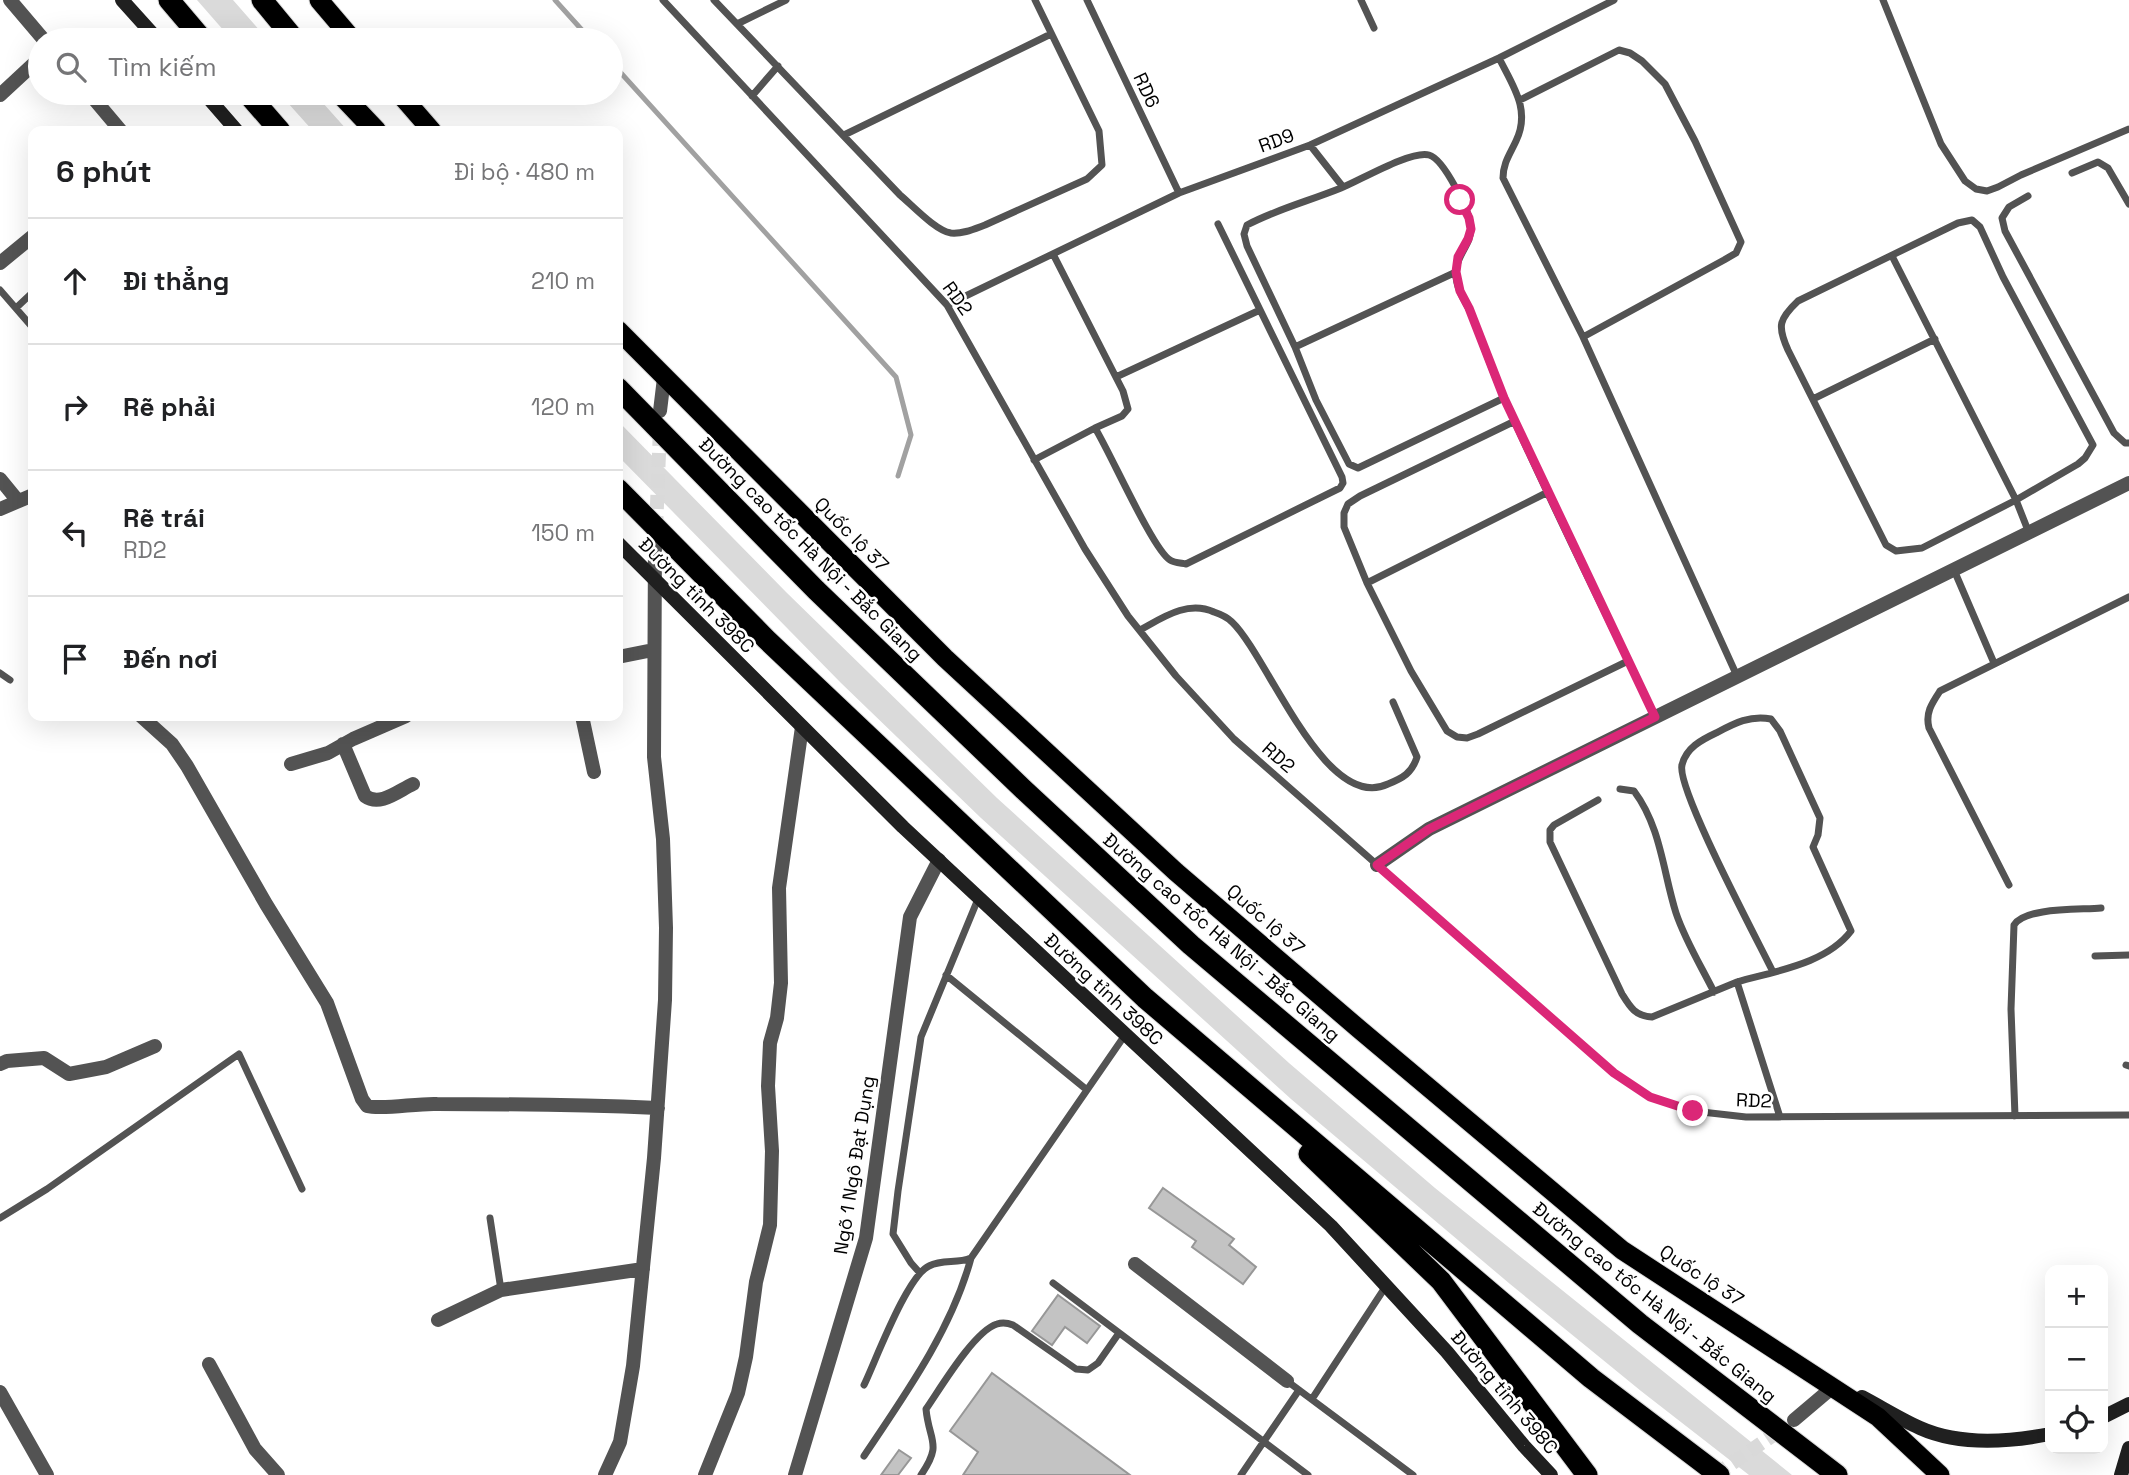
<!DOCTYPE html>
<html lang="vi">
<head>
<meta charset="utf-8">
<style>
	:root { --surface:#fff; --page:#f6f6f6; --text:#202124; --muted:#757577; --line:#e0e0e0 }
	body { margin:0; font-family:"Space Grotesk",sans-serif; background:var(--page); color:var(--text) }
	.controls { position:absolute; right:21px; bottom:21px; display:grid; overflow:hidden; border-radius:14px; box-shadow:0 7px 28px #0002 }
	.controls button { width:63px; height:63px; display:grid; place-items:center; padding:0; border:0; border-bottom:2px solid var(--line); background:var(--surface); color:var(--text); font:35px sans-serif }
	.stop { position:absolute; width:21px; height:21px; margin:-16px; border:5px solid #db2777; border-radius:50%; background:#fff }
	.stop.end { background:#db2777; border-color:#fff; box-shadow:0 2px 7px #0008 }
	.list { margin:0; padding:0; list-style:none }
	h2 { display:flex; justify-content:space-between; align-items:center; height:91px; margin:0; padding:0 28px; font-size:30px }
	h2 small { font-size:23px; font-weight:400; color:var(--muted) }
	.list li { display:grid; grid-template-columns:46px 1fr auto; gap:21px; align-items:center; box-sizing:border-box; height:126px; padding:0 28px; border-top:2px solid var(--line) }
	.list b { display:block; font-size:26px; white-space:nowrap }
	.list p { margin:0; font-size:23px; white-space:nowrap; color:var(--muted) }
	.list em { font-size:23px; font-style:normal; color:var(--muted) }
	.icon { flex:none; width:38px; height:38px; fill:none; stroke:currentColor; stroke-width:2; stroke-linecap:round; stroke-linejoin:round }
	.map { position:relative; flex:none; width:2129px; height:1475px; overflow:hidden }
	.search { position:absolute; background:var(--surface); box-shadow:0 7px 28px #0002; left:28px; top:28px; width:595px; height:77px; display:flex; align-items:center; gap:18px; box-sizing:border-box; padding:0 24px; border-radius:38px; color:var(--muted); font-size:26px }
	.panel { position:absolute; background:var(--surface); box-shadow:0 7px 28px #0002; left:28px; top:126px; width:595px; height:595px; border-radius:14px }
	.map>svg:first-child { display:block }
</style>
</head>
<body>
<div class="map">
<svg width="2129" height="1475" viewBox="0 0 2129 1475">
	<rect width="100%" height="100%" fill="#fff"/>
	<path fill="#dadada" d="M197 0H233L268 40H232Z
		M279 93H314L348 131H313Z
		M618 421 786 592 997 798 1289 1063 1435 1188 1792 1475H1749L1641 1391 1510 1284 1291 1099 981 818 841 683 618 456Z"/>
	<g fill="none" stroke-linecap="round" stroke-linejoin="round">
		<path stroke="#a1a1a1" stroke-width="5" d="M555 0 591 40
			M611 62 896 377 911 435 898 476"/>
	</g>
	<path fill="#c3c3c3" stroke="#979797" stroke-width="2" d="M1163 1188 1234 1239 1229 1245 1256 1267 1243 1284 1192 1247 1196 1241 1149 1208Z
		M1058 1295 1100 1326 1087 1343 1065 1327 1052 1345 1032 1331Z
		M992 1373 1130 1475H963L978 1452 950 1431Z
		M899 1450 911 1458 898 1475H881Z"/>
	<g fill="none" stroke-linecap="round" stroke-linejoin="round">
		<path stroke="#d9d9d9" stroke-width="14" stroke-dasharray="14 7" stroke-linecap="butt" d="M656 530 660 428
			M1715 1475 1785 1427"/>
		<g stroke="#dbdbdb" stroke-width="21">
			<path id="trunk" d="M319 0 353 40
				M399 93 432 131
				M618 330 945 658 1176 872 1359 1029 1622 1250 1878 1417 1940 1475"/>
		</g>
		<g stroke="#dbdbdb" stroke-width="23">
			<path id="motorway" d="M169 0 203 40
				M262 0 295 40
				M247 93 280 131
				M340 93 376 131
				M618 388 816 590 1023 789 1191 945 1640 1324 1837 1475
				M618 489 766 639 1145 998 1591 1378 1719 1475
				M1309 1154 1441 1281 1587 1475"/>
		</g>
		<path stroke="#535353" stroke-width="7" d="M663 0 947 305 1085 549 1128 616 1176 676 1234 739 1614 1073 1650 1097 1693 1111 1746 1117 2129 1115
			M714 0 900 195C912 205 936 231 951 233 963 234 974 229 985 225L1087 179 1102 165 1099 131 1035 0
			M1087 0 1179 193
			M1361 0 1374 28
			M1883 0 1941 144 1965 181 1976 189 1987 191 1998 187 2021 175 2129 129
			M737 24 786 0
			M1499 58C1513 86 1531 110 1516 141 1510 154 1503 163 1503 178L1583 337 1737 676
			M752 96 778 66
			M1520 100 1619 50 1630 53 1642 61 1665 84 1695 141 1741 242 1736 253 1724 260 1583 337
			M844 135 1051 34
			M1310 145 1343 187
			M2072 173 2098 162 2108 168 2129 204
			M2028 196 2009 207 2002 218 2005 231 2114 433 2125 443H2129
			M1053 254 1123 391 1128 409 1122 416 1095 428
			M1892 256 2016 500 2078 464 2085 458 2093 445 2003 277 1980 227 1972 220 1958 223 1798 301C1779 319 1777 326 1788 350L1886 545 1896 551 1922 548 2016 500 2029 533
			M0 290 33 328
			M947 305 1179 193 1310 145 1499 58 1614 0
			M16 308 33 292
			M1295 347 1456 272
			M1116 377 1260 310
			M1504 398 1358 468 1349 464 1316 400 1295 347 1247 246 1244 234 1247 225C1277 209 1309 201 1341 188 1359 181 1411 150 1429 155 1444 159 1470 212 1471 227 1472 250 1446 259 1460 292 1463 299 1467 305 1470 311 1482 341 1492 371 1505 400 1552 507 1605 611 1655 717
			M1813 399 1935 339
			M1515 421 1360 496 1348 504 1344 513V527L1367 583 1411 671 1447 731 1457 737 1467 738 1478 734 1628 661
			M1034 460 1095 428C1110 452 1153 550 1170 560 1174 563 1181 563 1186 564L1340 488 1343 483 1342 477 1218 224
			M1954 570 1994 663
			M1367 583 1548 492
			M1140 630C1162 618 1187 600 1214 612 1220 614 1228 618 1232 622 1268 656 1325 814 1388 784 1403 778 1412 773 1417 757L1393 702
			M0 673 10 680
			M1620 789 1634 791C1661 827 1663 872 1676 913 1685 940 1701 966 1714 992
			M1598 800 1554 825 1550 830V842L1622 994C1630 1007 1635 1016 1652 1017L1737 982 1780 1117
			M2009 885 1929 728C1925 713 1932 703 1940 691L2129 597
			M2095 956 2129 955
			M946 975 1087 1090
			M1737 982C1775 971 1826 964 1851 931L1813 847 1818 835 1820 818 1780 731 1771 719C1750 715 1735 723 1716 733 1701 740 1686 748 1682 765 1676 788 1758 941 1773 972
			M2126 1065 2129 1066
			M2015 1116 2011 1009 2014 925C2025 907 2080 910 2101 908
			M0 1218 47 1189 239 1054 302 1189
			M490 1218 501 1290
			M920 1273 911 1263 893 1234 898 1191 921 1037 978 899
			M1053 1283 1308 1475
			M1287 1381 1413 1475
			M864 1385C876 1360 907 1276 929 1266 943 1259 957 1264 971 1258L1125 1035
			M1312 1399 1386 1286
			M864 1456C905 1395 952 1329 971 1258
			M921 1475C943 1443 929 1442 926 1409 940 1389 974 1331 997 1324 1003 1322 1008 1323 1013 1325L1076 1369 1088 1370 1098 1363 1119 1333
			M1241 1475 1299 1390"/>
		<path stroke="#535353" stroke-width="14" d="M10 0 44 40
			M89 93 121 131
			M0 95 40 58
			M0 263 33 236
			M660 411 664 378
			M0 479 18 501
			M0 509 33 495
			M618 657 653 650
			M141 716 172 744 187 766 266 904 327 1003 362 1099 367 1106C383 1110 417 1103 437 1104 510 1104 584 1105 658 1108
			M582 716 594 772
			M343 744 365 796C380 807 398 791 413 784
			M291 764 328 753 353 739 406 716
			M1377 865 1429 829 2129 483
			M0 1064 7 1061 44 1058 69 1074 106 1067 155 1046
			M1135 1264 1287 1381
			M438 1320 501 1290 643 1269
			M209 1364 255 1449 278 1475
			M0 1392 47 1475
			M1794 1420 1833 1387
			M605 1475 620 1442 633 1366 654 1158 665 1000 666 928 663 839 654 757 655 542
			M705 1475 738 1393 746 1357 756 1282 770 1225 772 1151 768 1086 770 1043 777 1018 781 983 779 888 802 727
			M795 1475 866 1238 910 917 939 860"/>
		<path stroke="#202020" stroke-width="14" d="M122 0 158 40
			M204 93 237 131
			M618 543 903 827 1331 1226 1447 1352 1524 1446 1551 1475
			M1862 1397C1881 1407 1900 1419 1920 1428 1960 1446 2009 1442 2050 1434
			M2103 1417 2129 1404
			M2121 1475 2129 1448"/>
		<use href="#trunk" stroke="#000" stroke-width="19"/>
		<use href="#motorway" stroke="#000" stroke-width="21"/>
	</g>
	<g fill="none" stroke-linecap="round" stroke-linejoin="round">
		<path stroke="#db2777" stroke-width="9" d="M1460 200 1469 218 1471 229 1468 239 1458 257 1456 272 1460 291 1469 308 1504 398 1655 717 1429 829 1377 865 1614 1073 1650 1097 1693 1111"/>
	</g>
	<g text-anchor="middle" stroke-width="5" stroke-linejoin="round" paint-order="stroke">
		<g font-size="19" fill="#000" stroke="#fff">
			<text transform="translate(1147 90) rotate(65)" y="7">RD6</text>
			<text transform="translate(1276 140) rotate(-20)" y="7">RD9</text>
			<text transform="translate(958 298) rotate(54)" y="7">RD2</text>
			<text transform="translate(852 534) rotate(45)" y="7">Quốc lộ 37</text>
			<text transform="translate(811 549) rotate(45)" y="7">Đường cao tốc Hà Nội - Bắc Giang</text>
			<text transform="translate(697 595) rotate(45)" y="7">Đường tỉnh 398C</text>
			<text transform="translate(1279 757) rotate(41)" y="7">RD2</text>
			<text transform="translate(1266 919) rotate(41)" y="7">Quốc lộ 37</text>
			<text transform="translate(1222 937) rotate(41)" y="7">Đường cao tốc Hà Nội - Bắc Giang</text>
			<text transform="translate(1104 989) rotate(43)" y="7">Đường tỉnh 398C</text>
			<text transform="translate(1754 1100) rotate(2)" y="7">RD2</text>
			<text transform="translate(854 1165) rotate(-81)" y="7">Ngõ 1 Ngô Đạt Dụng</text>
			<text transform="translate(1702 1275) rotate(33)" y="7">Quốc lộ 37</text>
			<text transform="translate(1655 1302) rotate(39)" y="7">Đường cao tốc Hà Nội - Bắc Giang</text>
			<text transform="translate(1505 1392) rotate(50)" y="7">Đường tỉnh 398C</text>
		</g>
	</g>
</svg>
<div class="controls">
<button>+</button>
<button>−</button>
<button><svg class="icon" aria-label="locate" viewBox="0 0 24 24"><circle cx="12" cy="12" r="6"/><path d="M12 2v4M12 18v4M2 12h4M18 12h4"/></svg></button>
</div>
<div class="stop" style="left:1460px;top:200px"></div>
<div class="stop end" style="left:1693px;top:1111px"></div>
<div class="search"><svg class="icon" aria-label="search" viewBox="0 0 24 24"><circle cx="10" cy="10" r="6"/><path d="M15 15l6 6"/></svg>Tìm kiếm</div>
<section class="panel">
<h2>6 phút<small>Đi bộ · 480 m</small></h2>
<ul class="list">
<li><svg class="icon" aria-label="ahead" viewBox="0 0 24 24"><path d="M12 20V5M6 11l6-6 6 6"/></svg><div><b>Đi thẳng</b></div><em>210 m</em></li>
<li><svg class="icon" aria-label="right" viewBox="0 0 24 24"><path d="M7 20v-9h11M14 6l5 5-5 5"/></svg><div><b>Rẽ phải</b></div><em>120 m</em></li>
<li><svg class="icon" aria-label="left" viewBox="0 0 24 24"><path d="M17 20v-9H6M10 6l-5 5 5 5"/></svg><div><b>Rẽ trái</b><p>RD2</p></div><em>150 m</em></li>
<li><svg class="icon" aria-label="arrive" viewBox="0 0 24 24"><path d="M6 21V4h12l-3 4 3 4H6"/></svg><div><b>Đến nơi</b></div></li>
</ul>
</section>
</div>
</body>
</html>
